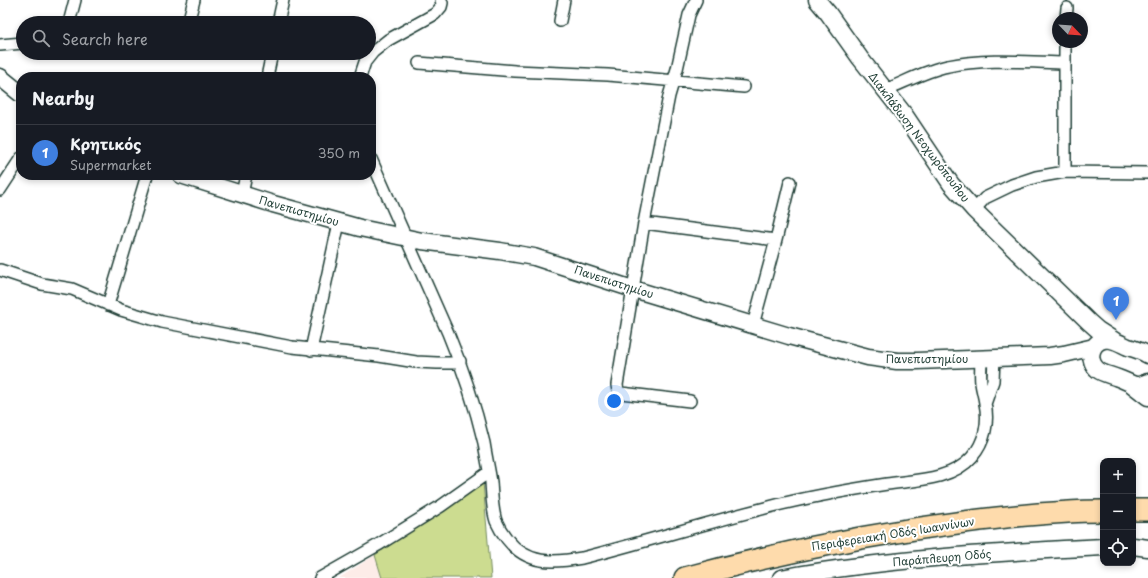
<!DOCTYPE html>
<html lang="en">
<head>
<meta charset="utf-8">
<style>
	:root { --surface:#171b24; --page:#20242c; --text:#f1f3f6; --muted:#9ea1a6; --line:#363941; --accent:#b45309 }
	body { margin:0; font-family:"Playpen Sans",sans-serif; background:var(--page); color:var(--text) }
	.controls { position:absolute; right:12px; bottom:12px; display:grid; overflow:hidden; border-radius:8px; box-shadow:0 2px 6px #0003 }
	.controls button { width:36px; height:36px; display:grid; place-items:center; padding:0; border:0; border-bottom:1px solid var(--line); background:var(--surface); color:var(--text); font:20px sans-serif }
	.compass { position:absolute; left:1052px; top:12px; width:36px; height:36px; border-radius:50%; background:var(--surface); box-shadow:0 2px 6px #0003; rotate:115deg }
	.you { position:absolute; left:614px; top:401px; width:14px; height:14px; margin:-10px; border:3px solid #fff; border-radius:50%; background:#1a73e8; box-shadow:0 0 0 6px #1a73e833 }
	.badge { display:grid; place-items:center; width:26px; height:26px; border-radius:50%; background:var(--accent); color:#fff; font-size:13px; font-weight:700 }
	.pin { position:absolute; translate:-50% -33px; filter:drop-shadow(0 1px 2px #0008) }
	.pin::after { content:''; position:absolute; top:21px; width:14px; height:12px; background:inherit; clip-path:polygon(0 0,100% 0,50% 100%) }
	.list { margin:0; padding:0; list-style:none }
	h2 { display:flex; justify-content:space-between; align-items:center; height:52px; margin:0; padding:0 16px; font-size:17px }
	h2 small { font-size:13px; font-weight:400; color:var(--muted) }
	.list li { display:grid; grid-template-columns:26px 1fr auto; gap:12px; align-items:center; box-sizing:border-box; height:56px; padding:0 16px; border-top:1px solid var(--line) }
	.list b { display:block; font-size:15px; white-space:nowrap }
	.list p { margin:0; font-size:13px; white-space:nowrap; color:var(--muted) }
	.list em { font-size:13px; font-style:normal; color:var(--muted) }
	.icon { flex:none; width:22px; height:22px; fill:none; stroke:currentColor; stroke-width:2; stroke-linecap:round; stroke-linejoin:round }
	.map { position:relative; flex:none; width:1148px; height:578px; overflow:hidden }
	.search { position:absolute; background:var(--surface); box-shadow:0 2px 6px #0003; left:16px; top:16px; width:360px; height:44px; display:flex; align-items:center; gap:10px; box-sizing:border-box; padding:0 14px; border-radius:22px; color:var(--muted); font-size:15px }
	.panel { position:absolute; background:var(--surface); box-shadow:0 2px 6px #0003; left:16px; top:72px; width:360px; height:108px; border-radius:16px }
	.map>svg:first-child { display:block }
</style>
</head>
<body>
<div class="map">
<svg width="1148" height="578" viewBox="0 0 1148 578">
	<rect width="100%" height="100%" fill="#fff"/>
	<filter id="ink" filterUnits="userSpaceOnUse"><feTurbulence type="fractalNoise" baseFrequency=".025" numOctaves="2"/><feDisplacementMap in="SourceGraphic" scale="8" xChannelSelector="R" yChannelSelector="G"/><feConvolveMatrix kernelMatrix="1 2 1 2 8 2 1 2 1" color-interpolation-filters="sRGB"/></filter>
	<g filter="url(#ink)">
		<path fill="#fdece8" d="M375 555 382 578H339Z"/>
		<path fill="#ccdc90" stroke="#768c62" d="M483 482 491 578H382L375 555Z"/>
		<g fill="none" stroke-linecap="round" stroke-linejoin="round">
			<g stroke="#1f3d34" stroke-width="14">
				<path id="street" d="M1066 18 1067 8
					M560 21 564 0
					M69 23 75 0
					M188 23 194 0
					M278 23 283 0
					M0 45 23 43
					M419 63 515 71 608 75 744 87
					M267 77 272 53
					M360 77 365 62 373 52 388 40 435 14 441 7 442 3 441 0
					M885 90C905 82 927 70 948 66 985 58 1027 62 1065 63
					M371 159 448 333C463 369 475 405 484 443 486 456 489 469 491 482 492 495 492 509 496 521 499 528 503 534 507 539 527 565 553 563 582 558 644 542 706 523 769 507 808 497 848 490 887 484 915 480 952 480 972 457 985 442 989 422 985 403 984 396 982 390 981 383 980 375 981 366 981 358
					M1065 172 1148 173
					M0 190 21 158
					M242 194 246 175
					M974 210 985 198 1012 185 1036 177 1065 172V42
					M644 223 776 240
					M0 270 42 284 72 289 121 310 162 322 292 347 379 356 416 362 437 363H454L460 361
					M108 305 147 175
					M753 325 776 240 790 182
					M311 350 339 223
					M690 401 621 393 618 391 617 385 644 223 669 96 677 69 689 15 696 0
					M985 404 993 381 994 358
					M320 578 378 545 441 506 489 472"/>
			</g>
			<g stroke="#1f3d34" stroke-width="19">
				<path id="secondary" d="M817 0 828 13 860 58 904 114 951 184 974 210 1089 322 1098 330 1115 341
					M0 77 21 94
					M181 175 273 204 360 228 422 241 500 251 534 257 633 289 789 336 868 357 897 361H917L1050 356 1064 354 1094 347
					M1148 355C1142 351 1135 349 1128 347 1121 344 1112 338 1104 340 1090 343 1087 361 1098 370 1103 374 1111 375 1118 378 1124 380 1129 383 1135 385H1140L1148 382
					M1130 383 1148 397
					M1133 546 1148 548
					M781 578C844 566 906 560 969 555 1014 552 1058 549 1103 547"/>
			</g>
			<g stroke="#1f3d34" stroke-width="24">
				<path id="highway" d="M1133 510H1148
					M685 578C777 553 870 534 964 522 1011 516 1056 511 1103 511"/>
			</g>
			<use href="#street" stroke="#fff" stroke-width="11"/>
			<use href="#secondary" stroke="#fff" stroke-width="16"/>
			<use href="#highway" stroke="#fedbac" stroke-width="21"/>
		</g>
	</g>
	<g text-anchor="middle" stroke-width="4" stroke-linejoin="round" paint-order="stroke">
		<g font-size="11" fill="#1f3d34" stroke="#fff">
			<text transform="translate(919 137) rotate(53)" y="4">Διακλάδωση Νεοχωρόπουλου</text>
			<text transform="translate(299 211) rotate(16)" y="4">Πανεπιστημίου</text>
			<text transform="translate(614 282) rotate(18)" y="4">Πανεπιστημίου</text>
			<text x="927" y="363">Πανεπιστημίου</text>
			<text transform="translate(893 534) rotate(-9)" y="4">Περιφερειακή Οδός Ιωαννίνων</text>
			<text transform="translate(942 558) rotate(-5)" y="4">Παράπλευρη Οδός</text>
		</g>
	</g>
</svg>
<div class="controls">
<button>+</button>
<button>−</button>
<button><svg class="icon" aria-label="locate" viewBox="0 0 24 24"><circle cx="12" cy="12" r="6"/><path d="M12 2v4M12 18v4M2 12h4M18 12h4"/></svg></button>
</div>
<svg class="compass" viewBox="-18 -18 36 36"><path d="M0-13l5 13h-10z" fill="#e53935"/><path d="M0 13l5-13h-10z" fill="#9ea1a6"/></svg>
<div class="you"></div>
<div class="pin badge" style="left:1116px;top:320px;background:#3f7fe0">1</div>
<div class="search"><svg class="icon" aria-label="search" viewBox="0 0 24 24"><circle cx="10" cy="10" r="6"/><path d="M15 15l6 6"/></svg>Search here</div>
<section class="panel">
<h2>Nearby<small></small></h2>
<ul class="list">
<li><span class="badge" style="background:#3f7fe0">1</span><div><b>Κρητικός</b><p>Supermarket</p></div><em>350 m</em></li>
</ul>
</section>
</div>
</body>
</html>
